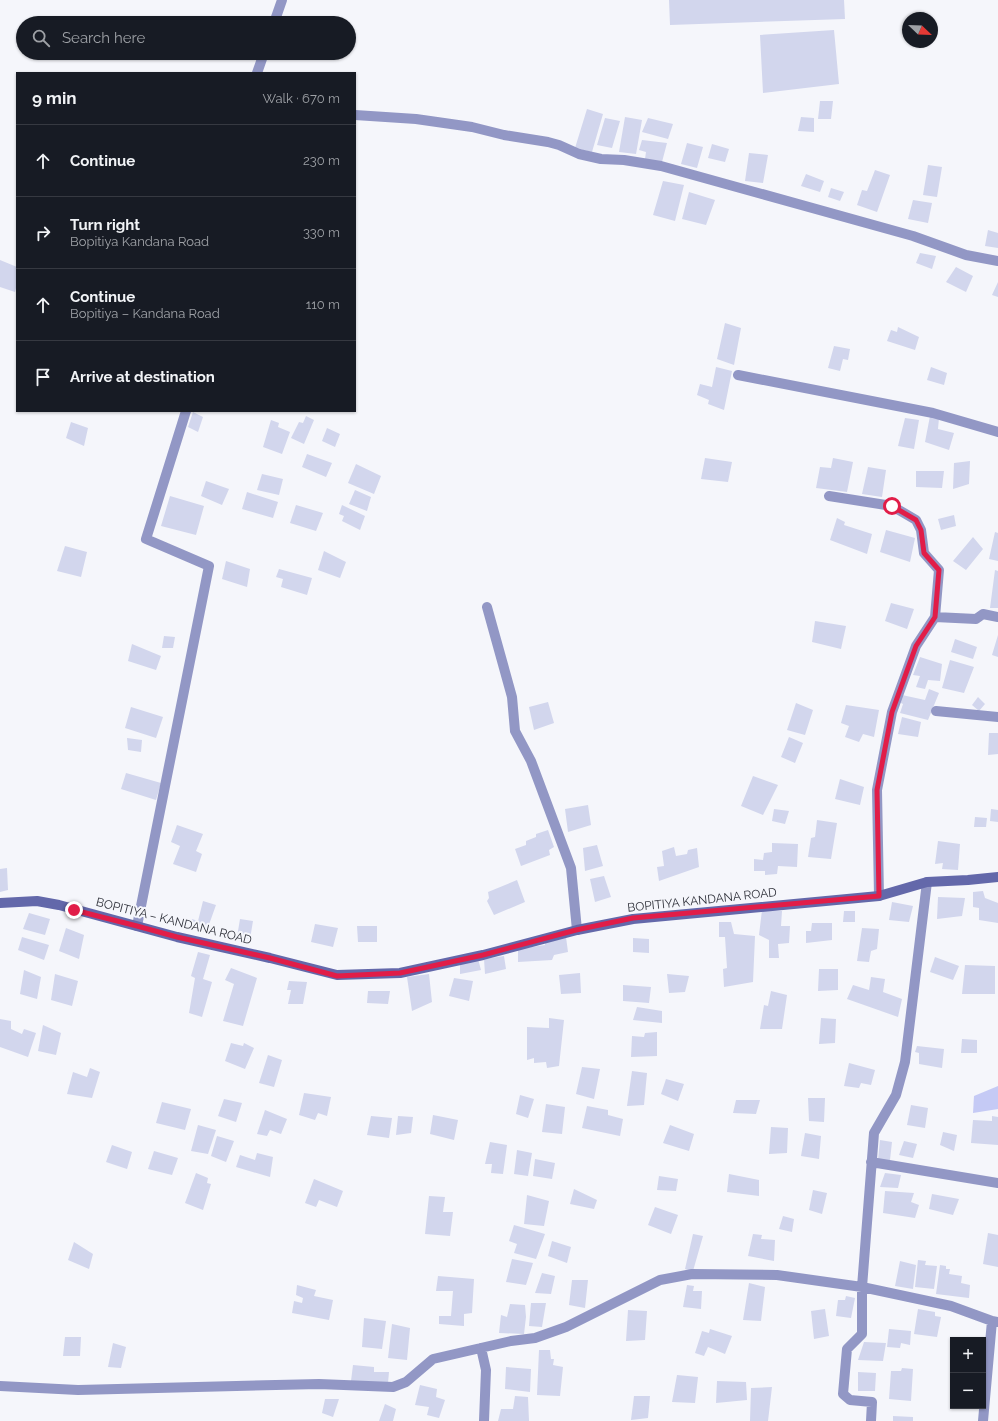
<!DOCTYPE html>
<html lang="en">
<head>
<meta charset="utf-8">
<style>
	:root { --surface:#171b24; --page:#20242c; --text:#f1f3f6; --muted:#9ea1a6; --line:#363941 }
	body { margin:0; font-family:Raleway,sans-serif; background:var(--page); color:var(--text) }
	.controls { position:absolute; right:12px; bottom:12px; display:grid; overflow:hidden; border-radius:0px; box-shadow:0 1px 3px #0004 }
	.controls button { width:36px; height:36px; display:grid; place-items:center; padding:0; border:0; border-bottom:1px solid var(--line); background:var(--surface); color:var(--text); font:20px sans-serif }
	.compass { position:absolute; left:902px; top:12px; width:36px; height:36px; border-radius:50%; background:var(--surface); box-shadow:0 1px 3px #0004; rotate:113deg }
	.stop { position:absolute; width:12px; height:12px; margin:-9px; border:3px solid #e11d48; border-radius:50%; background:#fff }
	.stop.end { background:#e11d48; border-color:#fff; box-shadow:0 1px 4px #0008 }
	.list { margin:0; padding:0; list-style:none }
	h2 { display:flex; justify-content:space-between; align-items:center; height:52px; margin:0; padding:0 16px; font-size:17px }
	h2 small { font-size:13px; font-weight:400; color:var(--muted) }
	.list li { display:grid; grid-template-columns:26px 1fr auto; gap:12px; align-items:center; box-sizing:border-box; height:72px; padding:0 16px; border-top:1px solid var(--line) }
	.list b { display:block; font-size:15px; white-space:nowrap }
	.list p { margin:0; font-size:13px; white-space:nowrap; color:var(--muted) }
	.list em { font-size:13px; font-style:normal; color:var(--muted) }
	.icon { flex:none; width:22px; height:22px; fill:none; stroke:currentColor; stroke-width:2; stroke-linecap:round; stroke-linejoin:round }
	.map { position:relative; flex:none; width:998px; height:1421px; overflow:hidden }
	.search { position:absolute; background:var(--surface); box-shadow:0 1px 3px #0004; left:16px; top:16px; width:340px; height:44px; display:flex; align-items:center; gap:10px; box-sizing:border-box; padding:0 14px; border-radius:22px; color:var(--muted); font-size:15px }
	.panel { position:absolute; background:var(--surface); box-shadow:0 1px 3px #0004; left:16px; top:72px; width:340px; height:340px; border-radius:0px }
	.map>svg:first-child { display:block }
</style>
</head>
<body>
<div class="map">
<svg width="998" height="1421" viewBox="0 0 998 1421">
	<rect width="100%" height="100%" fill="#f5f6fb"/>
	<path fill="#c5caf5" d="M998 1086V1109L973 1113 974 1096Z"/>
	<path fill="#d2d6ed" d="M669 0H844L845 19 670 25Z
		M834 30 839 84 763 93 760 35Z
		M820 101H833L831 119H818Z
		M587 109 603 114 592 152 575 148Z
		M625 117 642 120 636 154 619 152Z
		M801 117 814 118V132L798 131Z
		M605 118 620 121 612 148 597 145Z
		M648 118 673 124 668 139 642 132Z
		M642 140 667 143 662 162 645 159 646 152 639 150Z
		M687 143 703 147 697 168 681 164Z
		M712 144 729 149 725 162 708 158Z
		M749 153 768 155 763 183 745 181Z
		M928 165 942 167 937 197 923 195Z
		M875 170 890 175 877 212 857 205 862 190 867 191Z
		M806 174 824 181 820 192 801 186Z
		M663 181 684 185 675 221 653 215Z
		M831 188 844 192 840 201 828 197Z
		M689 192 715 200 706 225 682 219Z
		M913 200 932 203 928 223 908 219Z
		M988 230 998 233V248L985 246Z
		M920 253 936 256 932 269 916 263Z
		M0 260 17 267V284L15 292 0 287Z
		M956 267 973 276 966 292 946 282Z
		M998 282V297L992 295Z
		M725 323 741 328 734 365 717 359Z
		M898 327 919 337 915 350 887 341 891 330 897 332Z
		M834 346 850 349 848 360 843 359 840 371 828 368Z
		M716 367 732 371 724 410 708 404 709 400 697 395 700 384 712 387Z
		M931 367 947 373 944 385 927 380Z
		M193 412 203 417 198 432 188 427Z
		M306 416 314 420 304 444 291 438 299 422 303 423Z
		M930 416 939 418 938 429 954 433 949 450 925 442Z
		M905 418 919 420 914 449 898 446Z
		M271 420 279 423 278 427 290 432 282 454 263 447Z
		M71 422 88 428 84 446 66 438Z
		M327 428 340 434 335 447 322 441Z
		M307 454 332 463 326 477 302 467Z
		M705 458 732 462 728 482 701 479Z
		M833 458 853 462 847 492 816 488 820 467 831 468Z
		M970 461 969 484 953 489 954 463Z
		M356 464 381 476 374 494 348 483Z
		M868 467 886 470 882 497 862 494Z
		M916 471H944L942 488 916 487Z
		M262 474 283 479 279 495 257 490Z
		M206 481 229 489 222 505 201 496Z
		M355 490 371 497 367 511 349 504Z
		M247 492 278 502 273 518 242 509Z
		M170 496 204 506 196 535 161 526Z
		M296 505 323 513 316 531 290 523Z
		M342 505 365 516 360 530 342 521 344 516 339 514Z
		M954 515 956 526 941 530 938 519Z
		M837 518 845 522 844 525 872 534 867 554 830 540Z
		M886 530 915 538 910 562 880 552Z
		M995 532 998 533V561L989 559Z
		M973 537 983 549 966 570 953 561Z
		M65 546 87 552 81 577 57 571Z
		M324 551 346 562 340 578 318 570Z
		M226 561 250 569 247 587 222 579Z
		M279 569 312 578 307 595 281 587 283 579 276 577Z
		M995 570 998 571V608H990Z
		M891 603 914 609 907 629 885 621Z
		M815 621 846 626 841 649 812 642Z
		M998 635V657L992 655Z
		M164 636 175 637 173 648H162Z
		M955 639 977 647 973 659 951 652Z
		M132 644 161 656 156 670 128 661Z
		M920 657 942 664 940 681 928 680 925 689 916 687 920 676 913 675Z
		M950 660 974 667 964 693 942 688Z
		M929 689 939 693 928 720 900 713 903 704 899 702 902 695 925 700Z
		M978 697 985 704 979 711 972 705Z
		M548 702 554 723 534 730 529 707Z
		M796 703 813 710 805 735 787 730Z
		M846 705 879 710 874 737 863 734 859 742 845 737 849 726 841 723Z
		M131 707 163 717 156 738 125 728Z
		M902 717 921 722 918 737 898 734Z
		M989 733H998V754L988 755Z
		M789 737 803 743 795 763 781 757Z
		M127 738 142 740 141 752 128 750Z
		M126 773 161 783 156 800 121 789Z
		M753 776 778 785 763 815 741 806Z
		M840 779 864 787 860 805 835 799Z
		M588 805 591 825 568 832 565 809Z
		M774 809 789 811 785 824 772 821Z
		M991 809 998 810V822L990 821Z
		M975 817 987 818 986 827H974Z
		M817 820 837 823 831 859 808 857 811 838 815 837Z
		M177 825 203 834 196 851 202 854 196 872 173 864 180 846 171 842Z
		M548 830 554 847 549 850 550 855 521 866 515 849 526 845V841L536 837V834Z
		M938 841 960 844 958 870 942 869 943 863 935 864Z
		M772 843 798 844 797 867 778 866 777 874 765 875V871H754V859L763 860 764 853 772 852Z
		M597 845 603 866 585 871 583 848Z
		M674 847 676 856 687 854 688 850 697 848 699 867 659 881 657 867 664 866 662 851Z
		M7 868 8 890 0 892V869Z
		M604 876 611 897 595 902 590 879Z
		M517 880 525 902 494 915 487 901 489 898 488 892Z
		M983 891 985 898 998 903V923L979 920V908L973 907V892Z
		M938 897 965 898 962 916 937 919Z
		M203 901 216 905 206 933 189 927 192 919 198 921Z
		M892 902 913 906 909 922 889 920Z
		M762 910 782 911 781 926H790L789 943 778 944 779 958H769V940L759 935Z
		M844 911H855V922H843Z
		M29 913 50 919 45 935 23 929Z
		M240 919 253 921 250 939 237 937Z
		M719 922H731L734 934 755 936 753 982 724 987 723 969 727 968 725 937H719Z
		M812 923H832V940L806 943V931H811Z
		M315 924 338 928 333 947 311 942Z
		M357 926H377V942H358Z
		M66 928 84 935 79 959 59 951Z
		M862 928 879 929 877 949 871 951 869 962 857 961Z
		M22 937 49 945 44 960 18 950Z
		M566 937 568 952 554 955 552 960 518 962V949L545 945V942Z
		M633 938 649 939V953L633 952Z
		M198 952 210 955 203 979 212 982 202 1017 189 1013 195 978 191 976Z
		M504 956 506 969 485 974 484 959Z
		M935 957 959 966 953 980 930 972Z
		M478 959 481 970 460 974V964Z
		M965 965 995 966V994H962Z
		M231 968 257 978 243 1026 223 1021 234 984 225 980Z
		M819 969H838V990L818 991Z
		M24 970 41 977 37 999 20 994Z
		M580 973 581 993 561 994 559 975Z
		M55 974 78 981 72 1006 51 1000Z
		M429 974 432 1002 412 1011 407 977Z
		M667 974 689 976 685 992 669 993Z
		M871 977 885 979 883 992 902 999 898 1017 847 999 853 985 869 990Z
		M454 978 473 981 469 1001 449 996Z
		M289 981 307 982 303 1004H288L291 990H287Z
		M623 985 651 987 649 1003 623 1001Z
		M368 991H390L388 1004 367 1003Z
		M771 991 787 995 782 1029H760L764 1005 768 1006Z
		M637 1007 662 1011V1023L633 1020Z
		M549 1018 564 1020 559 1066 547 1068 546 1062 534 1063V1058L527 1060V1027L549 1028Z
		M821 1018 836 1019 835 1043 819 1044Z
		M0 1019 11 1021V1029L22 1034 24 1029 36 1033 28 1057 0 1047Z
		M43 1025 61 1033 56 1055 38 1051Z
		M657 1032V1056L631 1057 632 1036 644 1037 645 1033Z
		M962 1039 977 1040V1053H961Z
		M231 1043 243 1046 244 1043 254 1048 245 1069 225 1061Z
		M917 1046 944 1049 942 1068 919 1064V1053L915 1052Z
		M268 1055 282 1060 274 1087 259 1083Z
		M849 1063 875 1070 871 1085 861 1083 859 1088 844 1086Z
		M582 1067 600 1069 594 1099 576 1094Z
		M90 1068 100 1072 92 1098 67 1094 73 1072 87 1077Z
		M632 1071 647 1073 644 1105 627 1106Z
		M666 1079 684 1084 678 1101 661 1094Z
		M304 1093 331 1097 327 1116 318 1113 315 1120 299 1115Z
		M520 1095 534 1099 528 1118 516 1114Z
		M808 1098H825L824 1122 809 1121Z
		M224 1099 242 1103 236 1122 218 1116Z
		M736 1100H760L756 1114 733 1113Z
		M162 1102 191 1109 185 1130 156 1123Z
		M546 1104 565 1107 562 1134 542 1132Z
		M911 1105 928 1108 925 1128 907 1125Z
		M587 1106 608 1110V1115L623 1119 620 1136 582 1128Z
		M265 1110 287 1119 281 1134 270 1130 267 1136 257 1134Z
		M433 1115 458 1120 454 1140 430 1134Z
		M371 1116 392 1118 389 1138 367 1135Z
		M398 1116 413 1117 411 1133 396 1135Z
		M992 1116 998 1117V1145L971 1143 973 1120 992 1121Z
		M198 1125 216 1130 208 1154 191 1151Z
		M670 1125 694 1134 689 1151 663 1143Z
		M771 1127 788 1128 787 1153 769 1154Z
		M943 1132 957 1135 954 1151 940 1145Z
		M805 1133 821 1136 819 1159 801 1156Z
		M217 1136 234 1141 226 1162 211 1156Z
		M880 1140 892 1142 890 1160H878Z
		M904 1141 917 1144 913 1158 899 1155Z
		M490 1142 507 1145 503 1174 491 1173 492 1164H485Z
		M112 1145 132 1152 127 1169 106 1162Z
		M517 1150 532 1153 528 1176 514 1174Z
		M154 1151 178 1158 172 1175 148 1169Z
		M257 1153 273 1157 270 1177 236 1167 240 1155 255 1160Z
		M535 1159 555 1163 552 1179 533 1176Z
		M196 1173 208 1178 207 1183 211 1184 203 1210 185 1203Z
		M885 1173 901 1175 898 1188 880 1187Z
		M729 1174 759 1180V1196L727 1192Z
		M659 1176 678 1179 676 1191 657 1190Z
		M314 1179 343 1191 337 1207 319 1200 316 1207 305 1203Z
		M574 1189 597 1200 594 1209 570 1204Z
		M813 1190 827 1193 822 1214 809 1210Z
		M885 1191 914 1193 911 1202 919 1205 915 1218 883 1213Z
		M932 1194 959 1199 953 1215 929 1209Z
		M527 1195 549 1201 544 1226 524 1224Z
		M429 1196 445 1197 443 1212H453L450 1236 425 1234Z
		M655 1207 678 1215 671 1234 648 1225Z
		M783 1216 794 1219 792 1232 779 1229Z
		M514 1225 545 1234 536 1259 514 1253 517 1244 509 1241Z
		M988 1233 998 1235V1267L983 1264Z
		M693 1234 703 1236 693 1271 685 1269Z
		M753 1234 762 1235 761 1239 775 1240 774 1261 748 1256Z
		M552 1241 571 1247 567 1263 548 1256Z
		M74 1242 93 1254 89 1269 68 1260Z
		M512 1259 533 1263 526 1285 506 1282Z
		M918 1260 926 1261 925 1265 937 1266 934 1289 915 1287Z
		M900 1261 916 1265 913 1289 895 1286Z
		M940 1265 946 1266V1269H950L949 1274 962 1276 961 1283 970 1285 969 1298 936 1294Z
		M542 1273 555 1276 551 1294 535 1293Z
		M438 1276 474 1279 472 1313 464 1314V1326L439 1324V1316H451L453 1291H436Z
		M572 1280H588L585 1308 569 1305Z
		M749 1283 765 1287 761 1321 743 1320Z
		M297 1285 316 1290 314 1296 333 1300 329 1320 292 1313 294 1301 302 1303 303 1298 296 1295Z
		M687 1285 694 1286 693 1291H702L701 1309 683 1307Z
		M846 1296 855 1298 851 1318 836 1316 838 1300H845Z
		M531 1303H546L542 1327 529 1326Z
		M510 1304 525 1305 526 1317 524 1334 499 1333 501 1315 507 1317Z
		M825 1309 829 1336 814 1339 811 1311Z
		M918 1309 935 1312V1316L941 1317 937 1337 914 1334Z
		M628 1310 647 1311 645 1340 626 1341Z
		M364 1318 386 1321 382 1349 362 1347Z
		M392 1324 410 1328 407 1360 388 1358Z
		M710 1329 732 1336 725 1354 708 1347 704 1356 695 1353 702 1331 709 1333Z
		M889 1329 911 1331 910 1345 901 1343 900 1348 887 1347Z
		M65 1337H81L80 1356H63Z
		M864 1342 886 1343 883 1361 858 1360Z
		M113 1343 126 1347 121 1368 108 1367Z
		M539 1350H550L551 1359H554L553 1365 563 1367 560 1396 537 1395Z
		M353 1365 374 1367V1372H389L388 1383 351 1381Z
		M506 1367 531 1369 530 1392 505 1389Z
		M902 1368 913 1369 911 1401 889 1399 891 1371H901Z
		M858 1372 876 1373 875 1391H858Z
		M677 1375 698 1377 695 1403 672 1402Z
		M717 1381 746 1382 747 1400 716 1403Z
		M420 1385 437 1389 436 1397 445 1400 439 1418 427 1415 429 1407 415 1405Z
		M772 1387 768 1421H750L751 1388Z
		M515 1396 528 1397 529 1421H498L501 1409H513Z
		M634 1396H650L648 1418 631 1420Z
		M325 1399H339L333 1417 322 1413Z
		M385 1404 396 1409 393 1421H379Z
		M893 1416 913 1417V1421H893Z"/>
	<g fill="none" stroke-linecap="round" stroke-linejoin="round">
		<path stroke="#9297c5" stroke-width="10" d="M274 23 282 0
			M257 73 264 53
			M355 115 416 119 472 127 504 135 548 142 559 145 579 154 601 159 624 160 661 166 913 236 966 255 998 261
			M738 375 933 413 998 432
			M829 496 892 506 916 520 921 530 924 553 939 570 935 617 916 646 892 712 877 790 879 896
			M487 607 512 697 515 731 531 761 571 868 577 930
			M935 617 976 619 983 614 998 617
			M936 711 998 717
			M137 926 209 566 146 539 186 411
			M871 1162 998 1183
			M481 1348 486 1370 484 1421
			M0 1386 78 1390 319 1384 393 1387 406 1382 433 1359 511 1341 535 1338 566 1327 660 1280 692 1274 777 1275 862 1287 951 1306 992 1321 998 1322
			M871 1421 872 1402 850 1400 843 1394 847 1349 862 1334V1287L874 1133 896 1095 905 1062 927 882
			M983 1421 992 1321"/>
		<path stroke="#6368aa" stroke-width="10" d="M0 903 37 901 59 905 177 937 270 958 337 975 400 973 483 955 577 930 633 919 879 896 927 882 968 880 998 877"/>
	</g>
	<g fill="none" stroke-linecap="round" stroke-linejoin="round">
		<path stroke="#e11d48" stroke-width="5" d="M74 910 137 926 177 937 270 958 337 976 400 973 483 955 576 930 633 918 879 896 877 790 892 712 916 646 935 617 939 570 924 553 921 530 916 520 892 506"/>
	</g>
	<g text-anchor="middle" stroke-width="4" stroke-linejoin="round" paint-order="stroke">
		<g font-size="12" fill="#2f313a" stroke="#f5f6fb">
			<text transform="translate(702 900) rotate(-6)" y="4">BOPITIYA KANDANA ROAD</text>
			<text transform="translate(174 921) rotate(14)" y="4">BOPITIYA – KANDANA ROAD</text>
		</g>
	</g>
</svg>
<div class="controls">
<button>+</button>
<button>−</button>
</div>
<svg class="compass" viewBox="-18 -18 36 36"><path d="M0-13l5 13h-10z" fill="#e53935"/><path d="M0 13l5-13h-10z" fill="#9ea1a6"/></svg>
<div class="stop" style="left:892px;top:506px"></div>
<div class="stop end" style="left:74px;top:910px"></div>
<div class="search"><svg class="icon" aria-label="search" viewBox="0 0 24 24"><circle cx="10" cy="10" r="6"/><path d="M15 15l6 6"/></svg>Search here</div>
<section class="panel">
<h2>9 min<small>Walk · 670 m</small></h2>
<ul class="list">
<li><svg class="icon" aria-label="ahead" viewBox="0 0 24 24"><path d="M12 20V5M6 11l6-6 6 6"/></svg><div><b>Continue</b></div><em>230 m</em></li>
<li><svg class="icon" aria-label="right" viewBox="0 0 24 24"><path d="M7 20v-9h11M14 6l5 5-5 5"/></svg><div><b>Turn right</b><p>Bopitiya Kandana Road</p></div><em>330 m</em></li>
<li><svg class="icon" aria-label="ahead" viewBox="0 0 24 24"><path d="M12 20V5M6 11l6-6 6 6"/></svg><div><b>Continue</b><p>Bopitiya – Kandana Road</p></div><em>110 m</em></li>
<li><svg class="icon" aria-label="arrive" viewBox="0 0 24 24"><path d="M6 21V4h12l-3 4 3 4H6"/></svg><div><b>Arrive at destination</b></div></li>
</ul>
</section>
</div>
</body>
</html>
